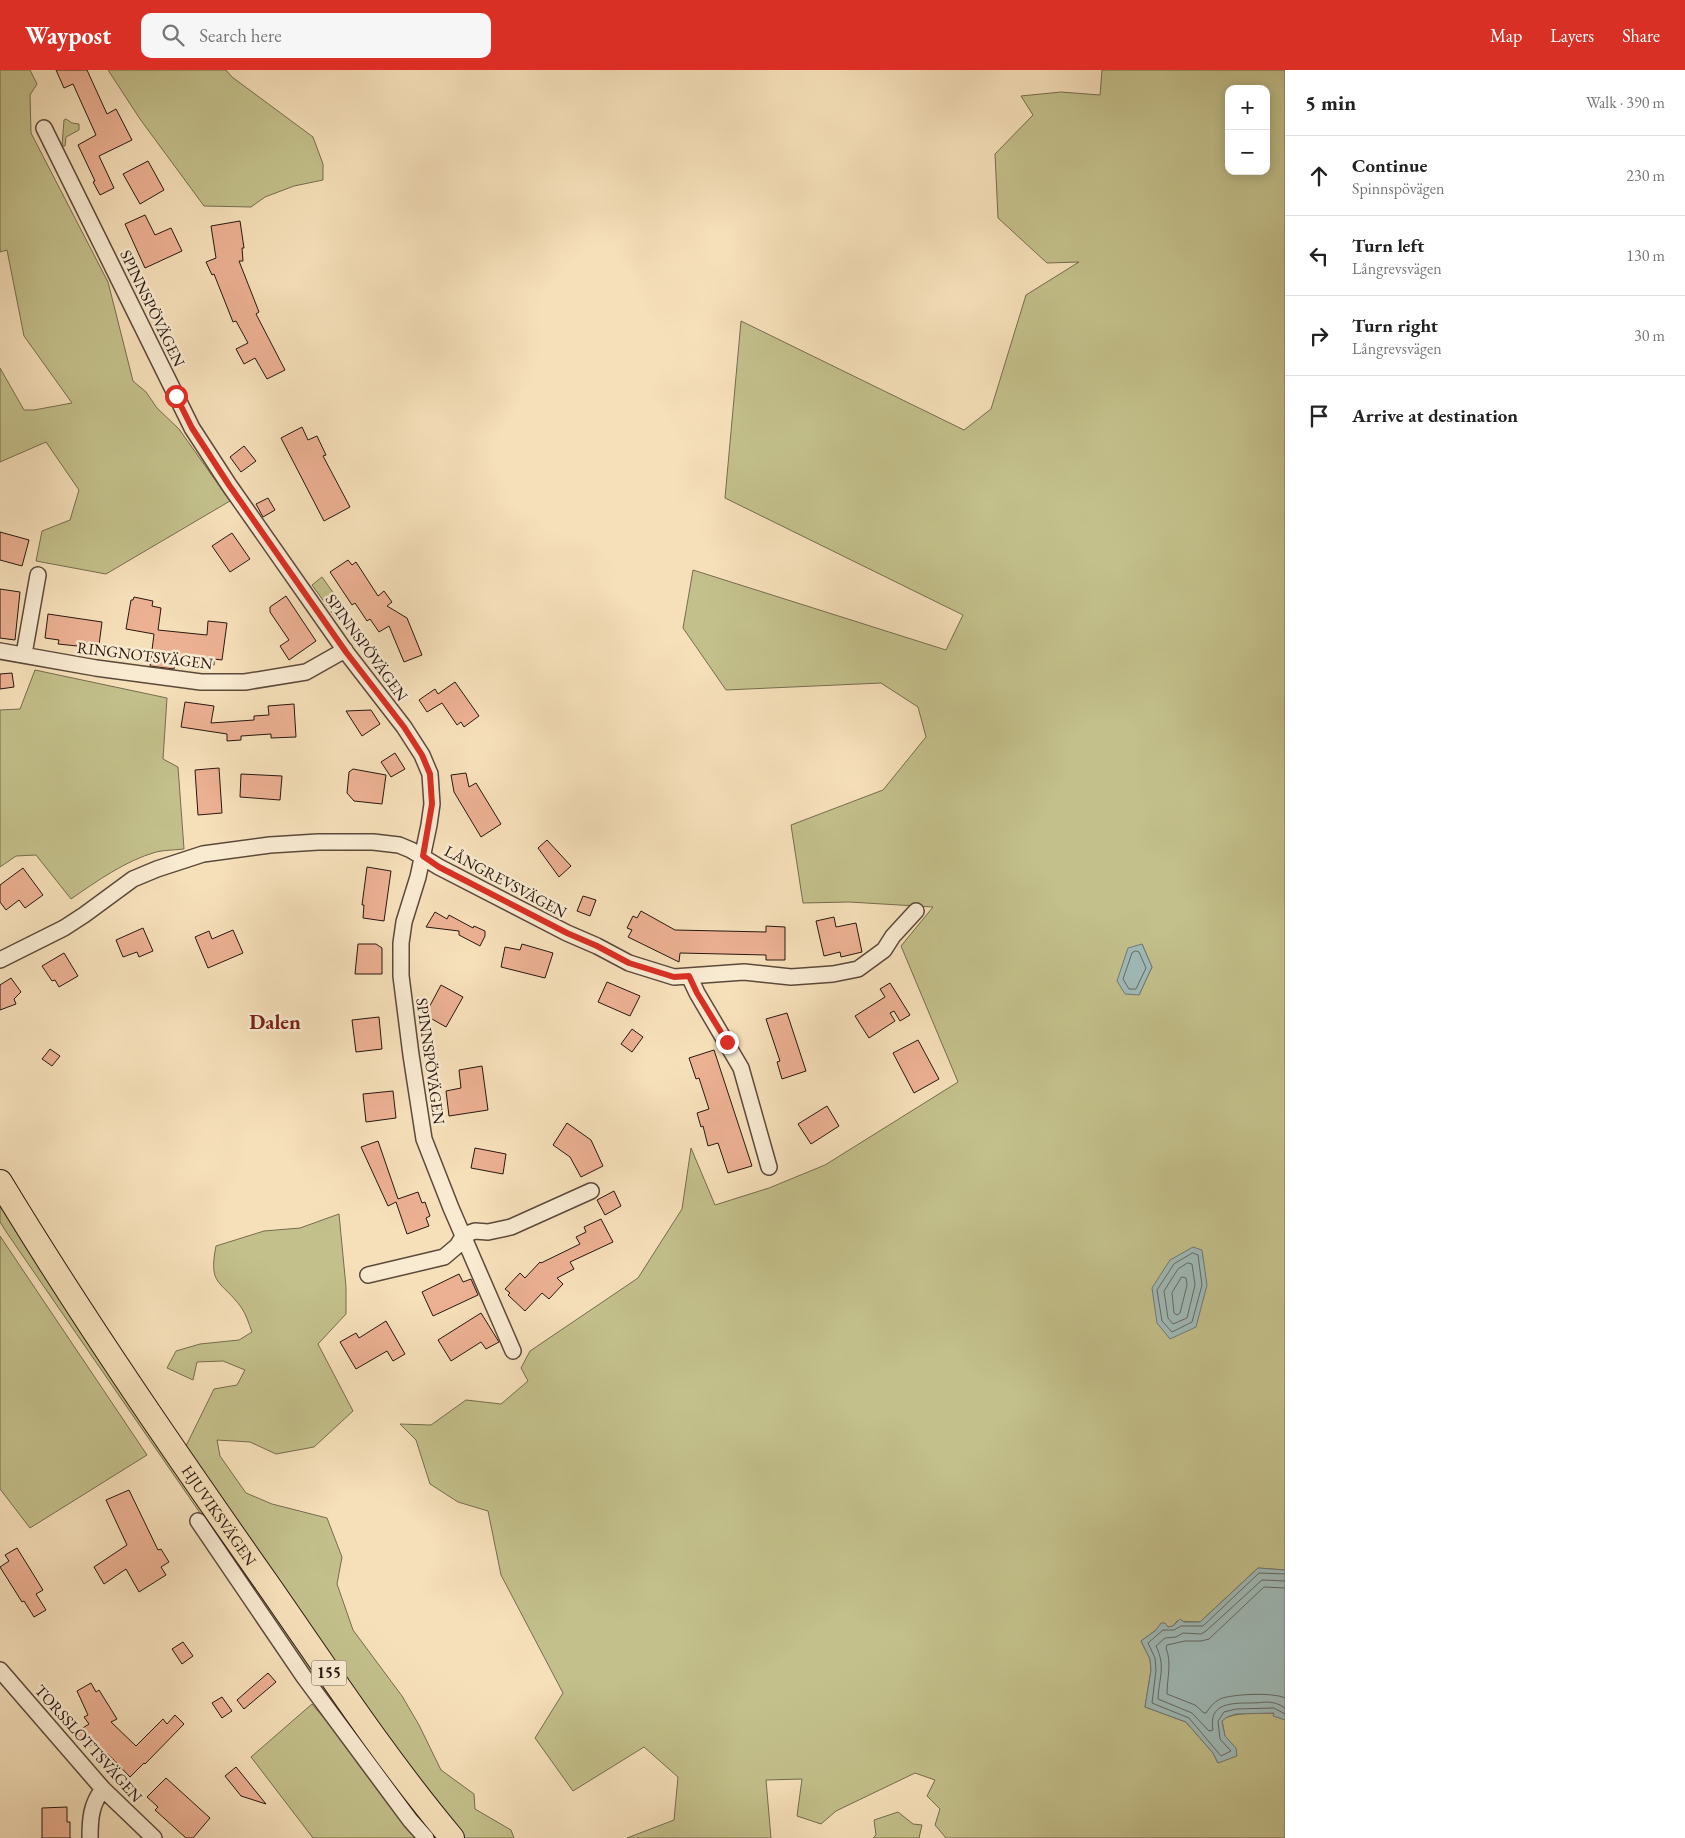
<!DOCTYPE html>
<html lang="en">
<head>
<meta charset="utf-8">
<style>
	:root { --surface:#fff; --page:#f6f6f6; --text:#222; --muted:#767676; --line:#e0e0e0; --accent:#d93025 }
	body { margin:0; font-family:"EB Garamond",serif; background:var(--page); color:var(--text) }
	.controls { position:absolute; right:15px; top:15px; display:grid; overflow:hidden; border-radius:10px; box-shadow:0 2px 12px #0003 }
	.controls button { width:45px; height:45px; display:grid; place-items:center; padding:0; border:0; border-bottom:1px solid var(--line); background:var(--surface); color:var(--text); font:25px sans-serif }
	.stop { position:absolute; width:15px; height:15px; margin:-11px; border:4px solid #d93025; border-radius:50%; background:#fff }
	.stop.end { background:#d93025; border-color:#fff; box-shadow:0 1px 5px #0008 }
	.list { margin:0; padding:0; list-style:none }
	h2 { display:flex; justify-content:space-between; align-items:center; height:65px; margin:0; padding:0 20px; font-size:21px }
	h2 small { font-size:16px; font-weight:400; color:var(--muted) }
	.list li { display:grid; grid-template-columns:32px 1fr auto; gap:15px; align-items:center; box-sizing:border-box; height:80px; padding:0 20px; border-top:1px solid var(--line) }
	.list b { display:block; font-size:19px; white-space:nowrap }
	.list p { margin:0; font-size:16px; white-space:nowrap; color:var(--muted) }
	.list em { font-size:16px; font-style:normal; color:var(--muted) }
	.icon { flex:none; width:28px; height:28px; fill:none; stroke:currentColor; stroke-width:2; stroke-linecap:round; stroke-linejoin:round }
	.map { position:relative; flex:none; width:1285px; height:1768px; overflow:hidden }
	header { display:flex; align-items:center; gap:30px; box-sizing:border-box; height:70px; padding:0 25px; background:var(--accent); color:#fff }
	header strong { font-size:24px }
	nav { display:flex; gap:28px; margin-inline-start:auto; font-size:18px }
	.search { width:350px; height:45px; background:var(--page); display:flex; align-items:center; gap:12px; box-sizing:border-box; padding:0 18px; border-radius:10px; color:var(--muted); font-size:19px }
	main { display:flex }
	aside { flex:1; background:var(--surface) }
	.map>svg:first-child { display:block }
</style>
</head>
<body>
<header>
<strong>Waypost</strong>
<div class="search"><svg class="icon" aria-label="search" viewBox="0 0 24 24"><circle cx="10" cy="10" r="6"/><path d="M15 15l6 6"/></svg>Search here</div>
<nav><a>Map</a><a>Layers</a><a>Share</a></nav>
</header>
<main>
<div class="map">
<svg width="1285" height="1768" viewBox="0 0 1285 1768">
	<rect width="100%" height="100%" fill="#f6e0ba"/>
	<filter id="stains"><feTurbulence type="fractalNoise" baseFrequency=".004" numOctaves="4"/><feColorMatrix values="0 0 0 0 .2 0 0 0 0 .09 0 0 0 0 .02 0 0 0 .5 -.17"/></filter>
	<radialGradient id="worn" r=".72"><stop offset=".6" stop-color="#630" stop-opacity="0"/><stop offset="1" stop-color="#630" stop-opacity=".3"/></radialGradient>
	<path fill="#c3c08b" stroke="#766c4e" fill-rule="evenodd" d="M0 0H30L37 14 30 25 31 63 108 212 133 311 146 322 157 338 179 359 230 431 106 504 36 491 42 461 70 450 79 420 46 372 0 392V298L24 340H34L72 333 24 266 7 180 0 182Z
		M108 0H226L232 7 313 67 323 94V110L294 116 265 127 251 137 204 136 140 49Z
		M1102 0H1285V1500L1258 1498 1200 1552 1177 1551 1173 1556 1156 1560 1141 1571 1150 1589 1151 1600 1145 1637 1186 1652 1213 1683 1218 1693 1236 1678 1225 1667 1222 1650C1235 1641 1259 1644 1275 1643L1276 1646 1285 1650V1768H946L935 1755 940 1739 927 1726 935 1710 915 1703 836 1741 821 1754 797 1746 802 1709 766 1710 771 1768H627L674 1750 678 1707 644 1677 573 1721 535 1668 563 1623 501 1505 488 1441 458 1432 430 1414 416 1370 400 1354 431 1355 466 1330 501 1334 528 1311 521 1298 530 1281 638 1208 682 1139 691 1078 715 1135 769 1118 825 1095 958 1012 901 876 933 837 849 832 803 833 791 755 883 720 926 667 918 637 881 613 726 620 683 558 693 500 946 580 963 545 725 428 741 251 964 360 991 339 1026 225 1079 192 1047 193 998 148 995 84 1033 45 1021 26 1061 22 1100 25ZM1229 19H1266V101H1229ZM1142 874 1152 897 1139 925Z
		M66 49 72 53 79 54V60L66 67 65 76H62L64 50Z
		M322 507 344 538 343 547 338 551 312 515Z
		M35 600 167 628 163 689 178 697 184 779C175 780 165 780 156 782 125 791 97 811 71 829L36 785 16 786 0 797V640L20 639Z
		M0 1135 248 1508 344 1645 437 1768H432L329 1630 7 1163 0 1152Z
		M339 1144 346 1217V1244L318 1274 353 1341 314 1377 276 1384 250 1372 217 1370 220 1386 246 1423 272 1434 327 1448 342 1487 337 1514 353 1560 402 1626 419 1655 441 1700 474 1724 475 1739 511 1760 514 1768H461L430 1729 184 1380 214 1319 237 1315 245 1300 223 1291 197 1292 193 1310 167 1298 176 1281 200 1274 239 1270 252 1262C249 1254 246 1244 241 1237 221 1210 208 1216 216 1176L264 1161 300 1158Z
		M0 1166 147 1385 30 1458 0 1419Z
		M312 1634 425 1768H313L251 1687Z
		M898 1742 913 1754 922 1755 919 1768H873L876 1765 874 1750Z"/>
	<path fill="#a0bbb9" stroke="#707976" d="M1142 874 1152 897 1139 925 1125 924 1117 911 1128 878Z
		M1193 1177 1202 1180 1207 1215 1196 1257 1170 1269 1157 1253 1152 1218 1170 1190Z
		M1258 1498 1285 1500V1650L1273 1646 1274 1643 1236 1644 1227 1647 1222 1651 1225 1666 1236 1678 1237 1686 1218 1693 1213 1683 1186 1652 1145 1637 1151 1600 1150 1589 1141 1571 1156 1560 1161 1553H1165L1168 1557 1173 1556 1180 1549 1184 1552H1200Z"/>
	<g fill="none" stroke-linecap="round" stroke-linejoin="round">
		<path stroke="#646965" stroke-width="1" d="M1136 881 1139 882 1146 898 1136 919H1129L1123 909 1132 883Z
			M1193 1183 1198 1185 1202 1215 1192 1252 1172 1262 1162 1251 1157 1220 1174 1194Z
			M1188 1193 1192 1194 1195 1215 1187 1248 1173 1254 1168 1248 1164 1221 1178 1199Z
			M1182 1207 1186 1208 1187 1215 1180 1243 1177 1245 1174 1243 1172 1223Z
			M1285 1504 1259 1503 1203 1556H1181L1174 1560H1163L1148 1573 1155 1588 1156 1600 1152 1633 1189 1648 1221 1686 1231 1681 1220 1669 1218 1651 1224 1642 1236 1639 1274 1638 1285 1644
			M1285 1511 1262 1510 1206 1561 1201 1564 1183 1563 1176 1567 1165 1568 1156 1576C1166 1597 1159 1607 1158 1629L1192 1643 1209 1661 1213 1660C1208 1633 1231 1633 1251 1633 1265 1633 1272 1629 1285 1638
			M1285 1518 1264 1517 1209 1569 1201 1571H1185L1167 1575 1166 1578C1172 1593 1167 1608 1167 1624L1195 1635 1204 1643H1206C1210 1637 1214 1632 1220 1629 1232 1624 1274 1622 1285 1628"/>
	</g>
	<path fill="#ecb193" stroke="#281711" d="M56 0H87L107 44 116 39 132 70 99 86 114 118 100 125 93 112 95 111 78 75 96 65 73 14 64 18Z
		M148 91 164 120 140 134 123 104Z
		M145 145 155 165 171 158 182 181 145 198 125 154Z
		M240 151 244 178H242L243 191H239L259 242 256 244 285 300 267 309 255 288 244 294 236 279 248 273 236 251 233 252 214 204 212 205 206 192 216 188 211 156Z
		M302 357 308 370 317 366 326 385 323 386 350 437 324 451 281 368Z
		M244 376 256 391 241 402 230 387Z
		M268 428 275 440 263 447 256 434Z
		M0 462 29 470 22 496 0 490Z
		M232 463 250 489 230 502 212 476Z
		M348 490 352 495 356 492 378 526 384 521 392 532 387 536 407 548 422 585 404 592 389 556 379 562 370 549 367 551 355 533 352 535 330 502Z
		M0 519 20 522 15 570 0 568Z
		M286 526 316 571 289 590 280 576 289 570 270 542V537Z
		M134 527 153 531 152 536 161 538 158 560 207 565 208 551 227 553 222 590 214 589V595L176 590 174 599 150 596 154 564 126 559 131 530H133Z
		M48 544 102 552 99 575 78 572 77 576 58 574 59 570 45 568Z
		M12 603 14 617 0 619V604Z
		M455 612 479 646 464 657 461 652 457 655 442 633 427 642 419 630 435 619 438 624Z
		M185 632 214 636 211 653 254 650V646L269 645 268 636 294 634 296 667 271 668V664L241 666V670L227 671V664L181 657Z
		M371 640 380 654 362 666 346 641Z
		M395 683 405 699 391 707 381 692Z
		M219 698 222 743 198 745 195 700Z
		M353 699 386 705 382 734 354 731 347 723 349 702Z
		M466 703 469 717 476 713 501 754 481 767 454 722 451 705Z
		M241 704 282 706 280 730 240 727Z
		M547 770 571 796 559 807 538 778Z
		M367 797 391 801 384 851 363 848 364 835H362Z
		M23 798 43 825 25 838 19 830 6 840 0 832V815Z
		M583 826 596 830 590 846 577 841Z
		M641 841 675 860 766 862V856L785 857V890H766V885L680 883 679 892 628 867 632 860 627 858 633 846 637 848Z
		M435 842 447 849 449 845 473 858 474 856 485 861V866L480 876 459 865V861L426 857Z
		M834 847 836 857 856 853 862 882 841 887 840 882 824 886 816 851Z
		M143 858 153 881 139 887 137 882 123 887 116 870Z
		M233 860 243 883 208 898 195 867 209 861 212 869Z
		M358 874H376L382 878V904H355Z
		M522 874 553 883 545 908 501 897 505 877 520 880Z
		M64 883 78 906 59 917 55 910 52 911 42 896Z
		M11 908 21 922 14 929 16 934 0 940V915Z
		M607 912 640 926 630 946 598 932Z
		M890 913 910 945 900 951 894 941 890 943 895 951 869 968 855 946 885 927 880 919Z
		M441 915 463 927 446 957 425 945Z
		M787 943 806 1001 782 1009 777 992 780 991 766 949Z
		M379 947 382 979 356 982 352 950Z
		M632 959 643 967 632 982 621 974Z
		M918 970 939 1009 914 1023 893 983Z
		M50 979 60 986 52 996 42 989Z
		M714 980 752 1096 728 1103 718 1073 708 1076 703 1056 701 1057 697 1043 709 1039 699 1008 696 1009 689 988Z
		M482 996 488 1040 449 1046 446 1021 461 1018 459 1000Z
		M393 1021 396 1048 366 1052 363 1024Z
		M827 1036 839 1056 811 1074 798 1054Z
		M567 1053 591 1070 603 1096 581 1107 570 1087 553 1075Z
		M378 1071 398 1129 418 1122 422 1133 425 1132 430 1146 426 1148 429 1156 407 1164 396 1132 388 1136 361 1077Z
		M475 1078 506 1084 503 1104 471 1098Z
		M614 1121 621 1136 605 1145 597 1130Z
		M601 1149 613 1172 570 1192 574 1199 557 1208 563 1214 549 1229 542 1223 525 1241 508 1225 510 1223 505 1219 520 1203 525 1208 540 1192 541 1193 580 1174 576 1167 586 1162 584 1157Z
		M459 1204 463 1212 471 1209 478 1225 433 1246 422 1222Z
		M481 1243 499 1272 486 1279 481 1272 451 1291 438 1270Z
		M386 1251 405 1284 393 1291 387 1281 356 1299 340 1272 356 1263 359 1268Z
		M129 1420 158 1480 161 1479 169 1492 161 1497 166 1505 139 1522 126 1499 104 1514 94 1497 127 1475 106 1430Z
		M17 1478 43 1520 36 1524 46 1540 34 1547 24 1531 22 1532 0 1497 9 1491 5 1485Z
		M183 1572 193 1586 182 1594 172 1579Z
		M268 1603 276 1612 244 1639 237 1630Z
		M91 1613 96 1622 99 1620 117 1649 111 1652 136 1676 163 1649 167 1654 175 1645 184 1654 145 1694 144 1693 130 1707 107 1683 104 1687 91 1675 85 1678 75 1663 89 1654 84 1647 88 1645 77 1621Z
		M222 1627 232 1641 222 1648 212 1633Z
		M236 1697 266 1734 241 1726 225 1706Z
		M166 1708 210 1748 193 1768H186L155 1740 158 1737 147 1727Z
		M67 1737V1752H70V1768H42V1738Z"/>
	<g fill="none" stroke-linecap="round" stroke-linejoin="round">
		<g stroke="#5c493b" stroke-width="18">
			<path id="street" d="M44 58 192 358 229 415 346 582 404 657 422 685 430 704 432 734 429 755 418 807 404 852 401 873V906L411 985 424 1069 451 1138 513 1281
				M0 581 96 598 201 612H245L306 602 345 580
				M24 584 38 505
				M0 890 64 858 84 845 133 809 157 799 203 784 270 775 318 772H373L399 775 411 780 439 797 567 863 597 876 629 893 674 907 744 902 791 907 833 904 858 899 884 880 893 866 916 841
				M689 906 697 923 741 998 769 1097
				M368 1205 444 1187 457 1176 464 1165 475 1161 488 1162 511 1157 591 1121
				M198 1451 304 1607 410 1750 426 1768
				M0 1600 103 1719 154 1768
				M90 1768C90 1749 91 1734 103 1719"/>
		</g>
		<g stroke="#281711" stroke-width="26">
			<g id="primary">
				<path id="s1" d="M0 1112C83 1249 174 1381 266 1512 326 1598 384 1687 452 1768"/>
			</g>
		</g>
		<use href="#street" stroke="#f9ebd2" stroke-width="15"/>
		<use href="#primary" stroke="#f6e0ba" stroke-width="24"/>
	</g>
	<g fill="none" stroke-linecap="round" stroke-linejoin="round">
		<path stroke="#d93025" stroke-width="6" d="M176 326 192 358 229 415 346 582 404 657 422 685 430 704 432 734 423 786 439 797 567 863 597 876 629 893 674 907 689 906 697 923 727 972"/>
	</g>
	<g text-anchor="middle" stroke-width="5" stroke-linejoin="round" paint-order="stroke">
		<rect fill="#f9ebd2" stroke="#67574b" stroke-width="1" x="311.5" y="1590.5" width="35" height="25" rx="4"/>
		<g font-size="15" font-weight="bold" fill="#281711">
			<text x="329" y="1608">155</text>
		</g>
		<g font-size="16" fill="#281711" stroke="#f9ebd2">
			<text transform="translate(153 238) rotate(64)" y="6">SPINNSPÖVÄGEN</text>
			<text transform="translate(367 577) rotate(54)" y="6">SPINNSPÖVÄGEN</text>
			<text transform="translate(145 585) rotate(7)" y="6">RINGNOTSVÄGEN</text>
			<text transform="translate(506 811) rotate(28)" y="6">LÅNGREVSVÄGEN</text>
			<text transform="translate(431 991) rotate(82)" y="6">SPINNSPÖVÄGEN</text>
			<text dy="6" stroke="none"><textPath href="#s1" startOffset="399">HJUVIKSVÄGEN</textPath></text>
			<text transform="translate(89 1673) rotate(48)" y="6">TORSSLOTTSVÄGEN</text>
		</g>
		<g font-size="21" font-weight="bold" fill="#7a1f14" stroke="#f9ebd2">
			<text x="275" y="959">Dalen</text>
		</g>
	</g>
	<rect width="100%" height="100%" filter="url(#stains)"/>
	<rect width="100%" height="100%" fill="url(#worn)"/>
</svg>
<div class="controls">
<button>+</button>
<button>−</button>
</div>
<div class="stop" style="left:176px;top:326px"></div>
<div class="stop end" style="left:727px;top:972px"></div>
</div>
<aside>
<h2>5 min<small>Walk · 390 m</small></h2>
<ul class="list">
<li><svg class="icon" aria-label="ahead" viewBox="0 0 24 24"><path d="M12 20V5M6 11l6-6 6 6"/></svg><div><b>Continue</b><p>Spinnspövägen</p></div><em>230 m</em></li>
<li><svg class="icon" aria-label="left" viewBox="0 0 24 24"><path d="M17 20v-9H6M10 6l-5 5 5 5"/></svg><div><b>Turn left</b><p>Långrevsvägen</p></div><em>130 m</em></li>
<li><svg class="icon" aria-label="right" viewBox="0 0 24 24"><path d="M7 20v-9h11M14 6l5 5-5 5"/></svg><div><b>Turn right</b><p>Långrevsvägen</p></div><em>30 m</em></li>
<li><svg class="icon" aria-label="arrive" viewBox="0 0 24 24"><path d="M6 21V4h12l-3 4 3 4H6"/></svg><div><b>Arrive at destination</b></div></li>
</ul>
</aside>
</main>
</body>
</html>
